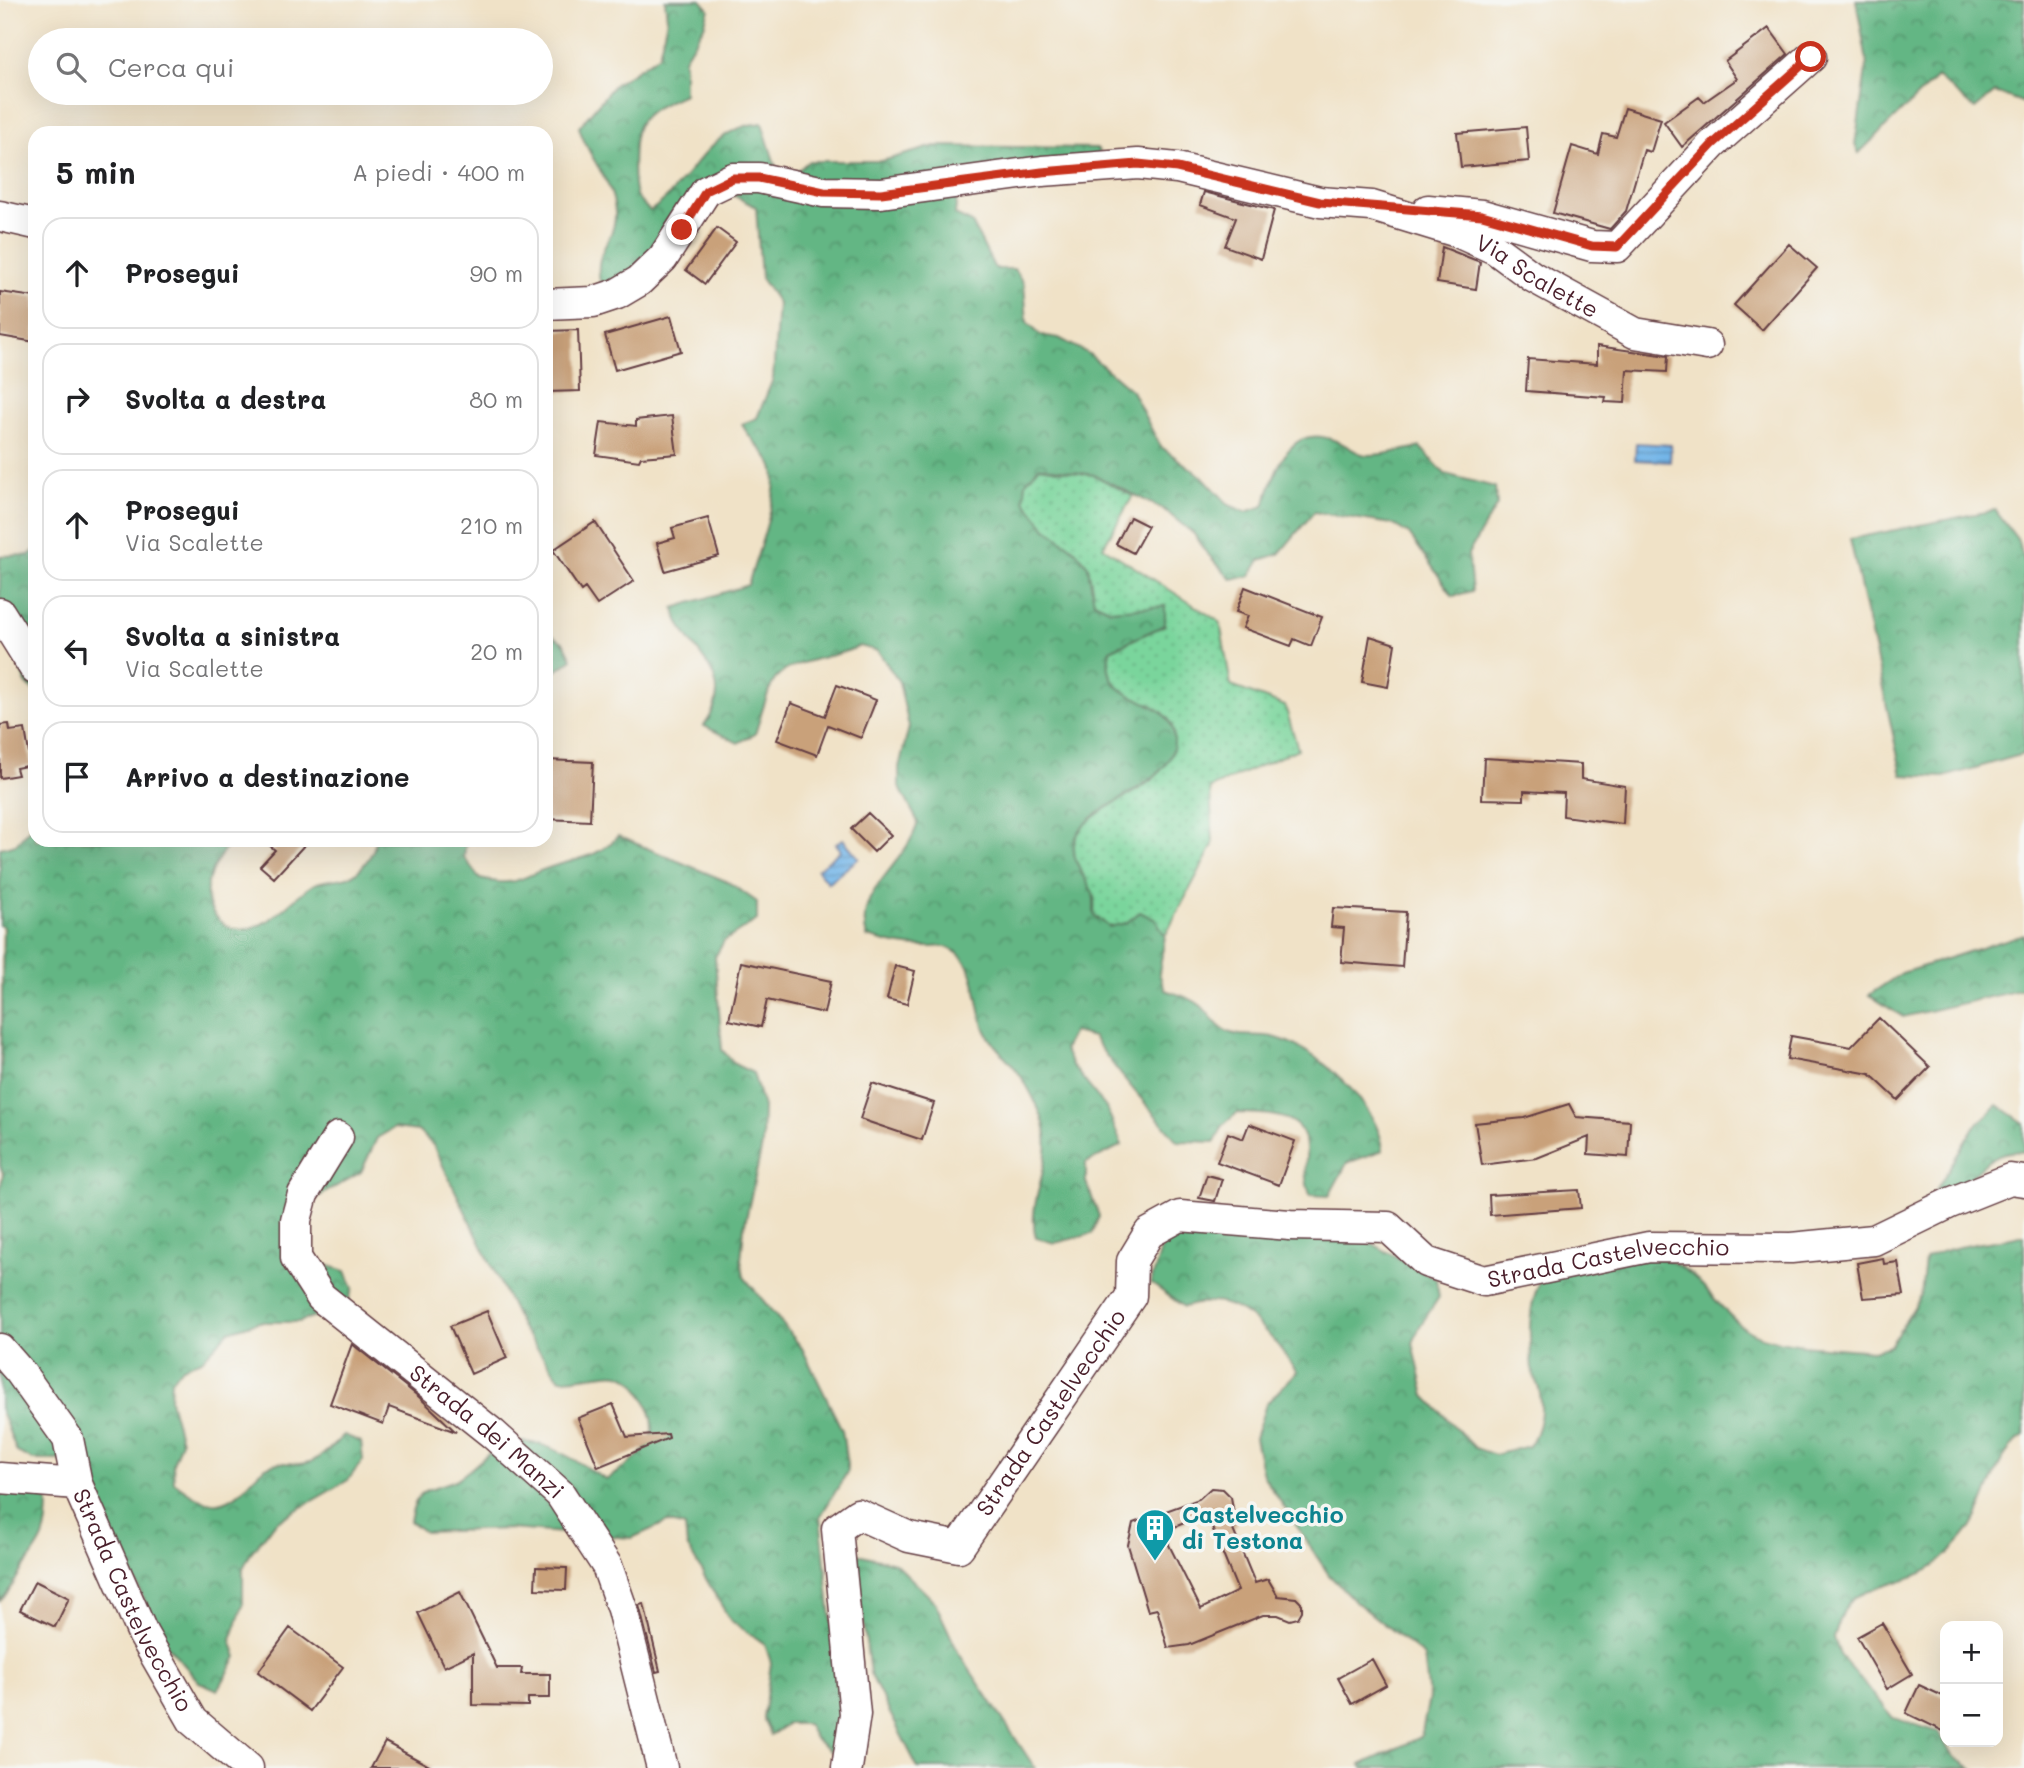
<!DOCTYPE html>
<html lang="it">
<head>
<meta charset="utf-8">
<style>
	:root { --surface:#fff; --page:#f2f2f2; --text:#202124; --muted:#757577; --line:#e0e0e0 }
	body { margin:0; font-family:Mali,sans-serif; background:var(--page); color:var(--text) }
	.controls { position:absolute; right:21px; bottom:21px; display:grid; overflow:hidden; border-radius:14px; box-shadow:0 7px 28px #0002 }
	.controls button { width:63px; height:63px; display:grid; place-items:center; padding:0; border:0; border-bottom:2px solid var(--line); background:var(--surface); color:var(--text); font:35px sans-serif }
	.stop { position:absolute; width:21px; height:21px; margin:-16px; border:5px solid #c8321e; border-radius:50%; background:#fff }
	.stop.end { background:#c8321e; border-color:#fff; box-shadow:0 2px 7px #0008 }
	.list { margin:0; padding:0; list-style:none }
	h2 { display:flex; justify-content:space-between; align-items:center; height:91px; margin:0; padding:0 28px; font-size:30px }
	h2 small { font-size:23px; font-weight:400; color:var(--muted) }
	.list li { display:grid; grid-template-columns:46px 1fr auto; gap:21px; align-items:center; box-sizing:border-box; height:112px; margin:0 14px 14px; padding:0 14px; border:2px solid var(--line); border-radius:21px }
	.list b { display:block; font-size:26px; white-space:nowrap }
	.list p { margin:0; font-size:23px; white-space:nowrap; color:var(--muted) }
	.list em { font-size:23px; font-style:normal; color:var(--muted) }
	.icon { flex:none; width:38px; height:38px; fill:none; stroke:currentColor; stroke-width:2; stroke-linecap:round; stroke-linejoin:round }
	.map { position:relative; flex:none; width:2024px; height:1768px; overflow:hidden }
	.search { position:absolute; background:var(--surface); box-shadow:0 7px 28px #0002; left:28px; top:28px; width:525px; height:77px; display:flex; align-items:center; gap:18px; box-sizing:border-box; padding:0 24px; border-radius:38px; color:var(--muted); font-size:26px }
	.panel { position:absolute; background:var(--surface); box-shadow:0 7px 28px #0002; left:28px; top:126px; width:525px; height:721px; border-radius:21px }
	.map>svg:first-child { display:block }
</style>
</head>
<body>
<div class="map">
<svg width="2024" height="1768" viewBox="0 0 2024 1768">
	<defs>
		<pattern id="green-dots" width="8" height="8" patternUnits="userSpaceOnUse" patternTransform="scale(1.75)"><rect width="8" height="8" fill="#7ad59c"/><path d="M2 2h.1M6 6h.1" fill="none" stroke="#6bb687" stroke-width="1.8" stroke-linecap="round"/></pattern>
		<pattern id="forest-crowns" width="20" height="18" patternUnits="userSpaceOnUse" patternTransform="scale(1.75)"><rect width="20" height="18" fill="#63b684"/><path d="M2 6a3 3 0 1 1 6 0M12 15a3 3 0 1 1 6 0" fill="none" stroke="#54936c"/></pattern>
		<pattern id="water-rules" width="6" height="5" patternUnits="userSpaceOnUse" patternTransform="scale(1.75)"><rect width="6" height="5" fill="#73b6e9"/><path d="M0 2.5h6" fill="none" stroke="#6093bd"/></pattern>
	</defs>
	<rect width="100%" height="100%" fill="#f6f6f2"/>
	<filter id="ink" filterUnits="userSpaceOnUse"><feTurbulence type="fractalNoise" baseFrequency=".0143" numOctaves="2"/><feDisplacementMap in="SourceGraphic" scale="14" xChannelSelector="R" yChannelSelector="G"/><feConvolveMatrix kernelMatrix="1 2 1 2 8 2 1 2 1" color-interpolation-filters="sRGB"/></filter>
	<filter id="wash" filterUnits="userSpaceOnUse"><feTurbulence type="fractalNoise" baseFrequency=".00686" numOctaves="4" result="noise"/><feDisplacementMap in="SourceGraphic" scale="28" xChannelSelector="R" yChannelSelector="G"/><feGaussianBlur stdDeviation="1.57" result="paint"/><feColorMatrix in="noise" values="0 0 0 0 0 0 0 0 0 0 0 0 0 0 0 0 0 1.4 0 .05"/><feComposite in="paint" operator="in"/></filter>
	<g filter="url(#wash)">
		<rect width="100%" height="100%" fill="#f0e2c7"/>
		<path fill="url(#green-dots)" stroke="#627a64" stroke-width="2" d="M1039 467 1094 475 1133 496 1103 547 1220 622 1231 686 1285 706 1298 749 1210 788 1213 845 1165 936 1156 920 1109 927 1094 915C1094 908 1095 900 1093 894 1087 879 1071 861 1074 844 1078 813 1139 796 1159 773 1163 768 1166 759 1168 754 1171 749 1174 744 1174 739 1174 687 1097 713 1110 650L1165 625V607L1111 610 1094 602 1088 566 1076 551 1045 528 1024 500 1026 481Z"/>
		<path fill="url(#forest-crowns)" stroke="#566a58" stroke-width="2" d="M665 0H701L709 9 704 26 684 59V94C668 102 648 108 639 124 632 135 631 188 638 199 641 203 646 207 650 211 693 183 703 128 762 123L778 174 795 173 809 161H882L935 146 1097 148 1106 163 957 196 955 215 972 223 995 269H1014L1024 284 1027 322 1040 335 1059 338 1089 354 1132 391 1160 446 1204 478 1229 505 1246 512 1264 506C1276 472 1287 421 1336 441 1346 444 1356 454 1366 455 1382 456 1403 450 1420 447L1445 474 1495 487 1497 505 1468 554 1472 591 1453 596 1409 534 1392 524 1314 512 1279 554 1260 560 1250 576 1231 579 1204 550 1194 534 1163 509 1094 475 1039 467 1026 482 1024 500 1045 527 1076 551 1088 566 1094 602 1111 610 1165 606V625L1110 650C1097 712 1172 687 1174 739 1176 789 1081 803 1074 844 1071 861 1087 879 1093 894 1095 900 1094 908 1094 915L1109 927 1126 923 1140 912 1156 920 1165 936 1159 973 1165 990C1176 994 1191 997 1200 1005 1209 1012 1215 1026 1226 1031 1242 1039 1257 1033 1273 1037 1316 1047 1380 1106 1383 1150L1347 1163 1329 1196 1310 1195C1301 1170 1309 1159 1305 1140 1299 1111 1258 1114 1237 1113L1223 1125 1215 1142 1177 1141C1149 1106 1117 1074 1093 1037L1073 1032 1064 1049 1072 1065 1107 1109 1122 1145 1086 1163V1182L1099 1216 1092 1234 1055 1243 1036 1238C1026 1202 1053 1167 1045 1128 1042 1113 1029 1088 1020 1075 1009 1058 993 1048 985 1029 974 1001 980 964 951 949 945 945 937 947 930 947 907 948 889 943 867 937 853 889 905 868 918 822L899 786V767L909 727 899 682 878 651 860 646C836 658 786 660 774 681 765 696 761 717 755 734L738 743 704 726C743 673 683 652 674 608L748 585C755 560 782 491 773 467 766 449 751 443 742 424L757 418 773 379 778 303 761 278 756 207 733 195 701 216 620 286H601C591 250 617 240 615 212 613 179 587 158 579 127L614 85 659 55 667 19Z
			M1856 0H2024V103L1995 92 1975 109 1937 77 1859 153 1855 145 1867 62Z
			M1995 510 2017 539 2024 559V754L1944 777 1902 775 1850 539Z
			M35 550V692L25 682 8 627 0 623V556L29 555Z
			M546 631 564 643 572 659 556 671 546 672Z
			M35 822V840H231C214 864 192 895 220 921 226 927 235 930 244 929 270 928 291 899 311 886 324 877 346 882 357 872 365 864 376 851 375 840H466L464 857 480 879C519 888 521 876 554 866 581 858 599 857 618 836L728 882 757 902V920L724 941 715 957 722 1050 736 1065 753 1073 763 1107 762 1146 744 1228 741 1260 744 1277 802 1348 842 1430 848 1471 820 1517 844 1739 831 1752 816 1740 807 1724H787L771 1735 763 1718 771 1663 765 1644 730 1620 687 1546 685 1527 667 1522 632 1538 509 1529 424 1532 410 1521C417 1486 425 1492 453 1481 471 1473 484 1453 501 1446 537 1431 578 1462 606 1480 638 1457 668 1443 645 1400 639 1389 633 1377 619 1374 608 1371 577 1380 560 1379L522 1328 433 1145 418 1131 394 1128 377 1138 361 1172 302 1206 310 1260 346 1271 353 1288 347 1305 299 1322H258L229 1331 202 1360 182 1367 171 1381 170 1400 181 1441 173 1464 174 1482C203 1504 221 1515 248 1484 254 1478 260 1469 268 1466 281 1460 286 1464 299 1464 318 1464 331 1447 344 1435L361 1442 363 1460 348 1480 276 1522 252 1551 243 1568V1605L231 1640 237 1657 218 1690 199 1682 165 1643 83 1473 71 1460H33L17 1452 0 1408V1192L3 1173 0 1166 3 927 0 925V848L16 844Z
			M2024 934V989L1903 1017 1869 995 1902 973Z
			M1998 1105 2024 1123V1152C1980 1147 1972 1189 1942 1201 1935 1203 1926 1203 1920 1205L1936 1190 1974 1127Z
			M1205 1229 1354 1239 1371 1243 1436 1279 1439 1297 1420 1326 1413 1343 1425 1396 1475 1448 1495 1455 1529 1446C1540 1430 1544 1409 1539 1389 1537 1382 1533 1376 1532 1369 1529 1339 1527 1306 1541 1279 1568 1274 1644 1252 1667 1260 1702 1273 1718 1311 1747 1330 1770 1346 1843 1348 1873 1351L1890 1346 1921 1296 1925 1259C1953 1243 1992 1244 2024 1235V1436C1993 1457 1991 1495 1973 1524 1966 1537 1948 1554 1937 1564 1915 1582 1865 1586 1849 1603 1841 1611 1838 1627 1834 1638L1840 1655 1893 1718 1939 1732 1952 1756 1972 1768H1363L1361 1765 1421 1737 1429 1698 1424 1656 1355 1601 1329 1575 1263 1475 1255 1438 1266 1404 1297 1372C1279 1345 1248 1302 1211 1302 1202 1302 1192 1305 1184 1307L1151 1283 1164 1239Z
			M11 1489H29L48 1501C48 1536 43 1542 22 1570 14 1581 11 1591 0 1601V1495Z
			M858 1554 895 1563 935 1602 958 1652 1035 1768H918L870 1674 858 1580Z"/>
		<path fill="url(#water-rules)" stroke="#5e6a8a" stroke-width="2" d="M1636 443 1671 445 1670 462 1635 460Z
			M843 839 859 858 828 883 817 870 841 850 836 844Z"/>
		<g id="blocks">
			<path fill="#c9a17a" fill-rule="evenodd" d="M1769 28 1788 54 1682 147 1664 122 1699 97 1704 102 1737 79 1725 61Z
				M1625 108 1661 119 1651 152 1644 150 1626 211 1610 229 1553 213 1572 146 1598 154 1603 134 1616 137Z
				M1526 127 1529 161 1461 167 1457 133Z
				M1204 192 1274 210 1261 259 1225 246 1236 218 1200 205Z
				M717 228 736 242 705 284 686 270Z
				M1789 244 1817 268 1762 330 1734 305Z
				M1442 247 1480 262 1476 289 1437 283Z
				M0 292 35 297V342L0 336Z
				M671 316 681 351 615 370 605 335Z
				M578 330 580 391 546 392V331Z
				M1597 346 1668 356 1667 372 1627 370 1625 403 1605 402 1606 397 1526 391 1528 359 1597 364Z
				M672 416 677 454 641 457 639 461 596 455 601 422 636 426V420Z
				M1130 517 1148 526 1133 553 1116 544Z
				M708 518 719 556 665 571 657 543 675 538 672 528Z
				M595 522 634 581 597 605 585 588 581 591 553 550Z
				M1245 587 1322 617 1311 646 1294 639 1291 646 1243 628 1248 616 1236 612Z
				M1370 636 1395 644 1388 687 1362 682Z
				M837 685 876 700 861 738 828 725 817 755 777 740 791 703 825 716Z
				M9 724 10 731 25 729 31 765 16 768 18 775 0 778V725Z
				M1484 758 1581 764V779L1625 786 1623 824 1563 816 1564 793 1524 791V800L1482 799Z
				M546 760 593 762 590 821 546 819Z
				M868 813 891 835 874 852 851 829Z
				M263 840H309L274 878 260 866 275 850Z
				M1333 908 1406 912 1402 967 1341 962 1344 928 1331 927Z
				M741 962 831 981 824 1013 767 1000 761 1027 729 1020Z
				M895 966 915 971 907 1004 887 999Z
				M1879 1018 1930 1067 1898 1100 1870 1074 1787 1059 1791 1036 1851 1047Z
				M872 1083 934 1103 922 1140 860 1119Z
				M1569 1104 1576 1117 1630 1121 1628 1157 1588 1154 1589 1137 1537 1158 1482 1165 1475 1123 1524 1118Z
				M1249 1124 1295 1141 1279 1185 1217 1162 1228 1133 1243 1139Z
				M1207 1175 1222 1179 1215 1201 1199 1198Z
				M1579 1190 1581 1208 1490 1215 1489 1195Z
				M1883 1258 1884 1264 1898 1262 1904 1295 1863 1298 1857 1263Z
				M487 1311 507 1358 471 1374 450 1326Z
				M352 1344 419 1397 456 1432 389 1407 383 1424 330 1404Z
				M613 1404 627 1437 668 1434 669 1438 598 1467 578 1418Z
				M1211 1488 1223 1489 1231 1497 1236 1526 1233 1530 1255 1583 1268 1579 1278 1596 1296 1598 1302 1604V1611L1298 1618 1290 1620 1278 1615H1263L1189 1645 1168 1648 1157 1609 1148 1611 1128 1545 1133 1523 1199 1499ZM1199 1517 1210 1523 1238 1591 1201 1609 1169 1545 1167 1530Z
				M536 1567 567 1568 566 1590 535 1589Z
				M35 1581 69 1598 55 1627 20 1610Z
				M460 1592 497 1668H522L521 1674H550V1698H528V1706L473 1705V1653L444 1667 418 1613Z
				M644 1604 660 1671 656 1672 639 1605Z
				M1882 1623 1912 1674 1887 1689 1857 1637Z
				M290 1628 343 1667 310 1711 258 1672Z
				M1372 1659 1386 1685 1352 1704 1338 1678Z
				M1919 1685 1945 1697V1732L1906 1713Z
				M385 1742 433 1768H371Z"/>
		</g>
	</g>
	<g filter="url(#ink)">
		<use href="#blocks" fill-opacity="0" stroke="#633c42" stroke-width="2"/>
		<g fill="none" stroke-linecap="round" stroke-linejoin="round">
			<g stroke="#633c42" stroke-width="33">
				<g id="minor">
					<path d="M1428 210 1482 215 1592 246 1617 247 1712 145 1811 57"/>
					<path d="M0 216 35 224"/>
					<path id="s1" d="M546 304 593 302 617 294 639 281 663 258 706 191 733 178H759L824 192 881 193 1042 171 1138 164 1177 168 1320 202 1372 206 1457 232 1495 249 1533 277 1635 333 1707 345"/>
					<path d="M0 613 35 669"/>
					<path id="s2" d="M338 1137 303 1194 296 1220V1258L321 1297 493 1434 560 1494 607 1566 622 1609 662 1768"/>
					<path d="M0 1349 20 1372 68 1439 77 1484"/>
					<path id="s3" d="M0 1478 77 1484 143 1634 193 1721 248 1768"/>
					<path id="s4" d="M847 1768 855 1714 837 1529 858 1514 909 1537 959 1547 1131 1296 1132 1261 1149 1233 1180 1216 1290 1225 1388 1227 1426 1262 1484 1281 1649 1247 1791 1248 1874 1240 1950 1203 2010 1179 2024 1181"/>
				</g>
			</g>
			<use href="#minor" stroke="#fff" stroke-width="30"/>
		</g>
	</g>
	<g fill="none" stroke-linecap="round" stroke-linejoin="round" filter="url(#ink)">
		<path stroke="#c8321e" stroke-width="9" d="M682 230 706 191 733 178H759L824 192 881 193 1042 172 1138 164 1177 168 1320 202 1482 215 1592 246 1617 247 1712 145 1811 57"/>
	</g>
	<defs>
		<g id="building-pin" transform="scale(2.0125)"><path d="M0 17L-7.5 6A9.5 9.5 0 1 1 7.5 6Z" fill="#0f9aa8" stroke="#f6f6f2"/><path d="M-4-6H4V6H1V3H-1V6H-4ZM-2.5-4.3h1.7v1.8h-1.7ZM.8-4.3h1.7v1.8H.8ZM-2.5-1h1.7V.8h-1.7ZM.8-1h1.7V.8H.8Z" fill="#fff"/></g>
	</defs>
	<g fill-rule="evenodd">
		<use href="#building-pin" x="1155" y="1528"/>
	</g>
	<g text-anchor="middle" stroke-width="7" stroke-linejoin="round" paint-order="stroke">
		<g font-size="23" fill="#4a1f2b" stroke="#f6f6f2">
			<text dy="8" stroke="none"><textPath href="#s1" startOffset="1068">Via Scalette</textPath></text>
			<text dy="8" stroke="none"><textPath href="#s4" startOffset="1228">Strada Castelvecchio</textPath></text>
			<text dy="8" stroke="none"><textPath href="#s4" startOffset="536">Strada Castelvecchio</textPath></text>
			<text dy="8" stroke="none"><textPath href="#s2" startOffset="392">Strada dei Manzi</textPath></text>
			<text dy="8" stroke="none"><textPath href="#s3" startOffset="206">Strada Castelvecchio</textPath></text>
		</g>
		<g font-size="23" font-weight="bold" fill="#0d838f" stroke="#f6f6f2" text-anchor="start">
			<text x="1182" y="1523">Castelvecchio<tspan x="1182" dy="26">di Testona</tspan></text>
		</g>
	</g>
</svg>
<div class="controls">
<button>+</button>
<button>−</button>
</div>
<div class="stop" style="left:1811px;top:57px"></div>
<div class="stop end" style="left:682px;top:230px"></div>
<div class="search"><svg class="icon" aria-label="search" viewBox="0 0 24 24"><circle cx="10" cy="10" r="6"/><path d="M15 15l6 6"/></svg>Cerca qui</div>
<section class="panel">
<h2>5 min<small>A piedi · 400 m</small></h2>
<ul class="list">
<li><svg class="icon" aria-label="ahead" viewBox="0 0 24 24"><path d="M12 20V5M6 11l6-6 6 6"/></svg><div><b>Prosegui</b></div><em>90 m</em></li>
<li><svg class="icon" aria-label="right" viewBox="0 0 24 24"><path d="M7 20v-9h11M14 6l5 5-5 5"/></svg><div><b>Svolta a destra</b></div><em>80 m</em></li>
<li><svg class="icon" aria-label="ahead" viewBox="0 0 24 24"><path d="M12 20V5M6 11l6-6 6 6"/></svg><div><b>Prosegui</b><p>Via Scalette</p></div><em>210 m</em></li>
<li><svg class="icon" aria-label="left" viewBox="0 0 24 24"><path d="M17 20v-9H6M10 6l-5 5 5 5"/></svg><div><b>Svolta a sinistra</b><p>Via Scalette</p></div><em>20 m</em></li>
<li><svg class="icon" aria-label="arrive" viewBox="0 0 24 24"><path d="M6 21V4h12l-3 4 3 4H6"/></svg><div><b>Arrivo a destinazione</b></div></li>
</ul>
</section>
</div>
</body>
</html>
